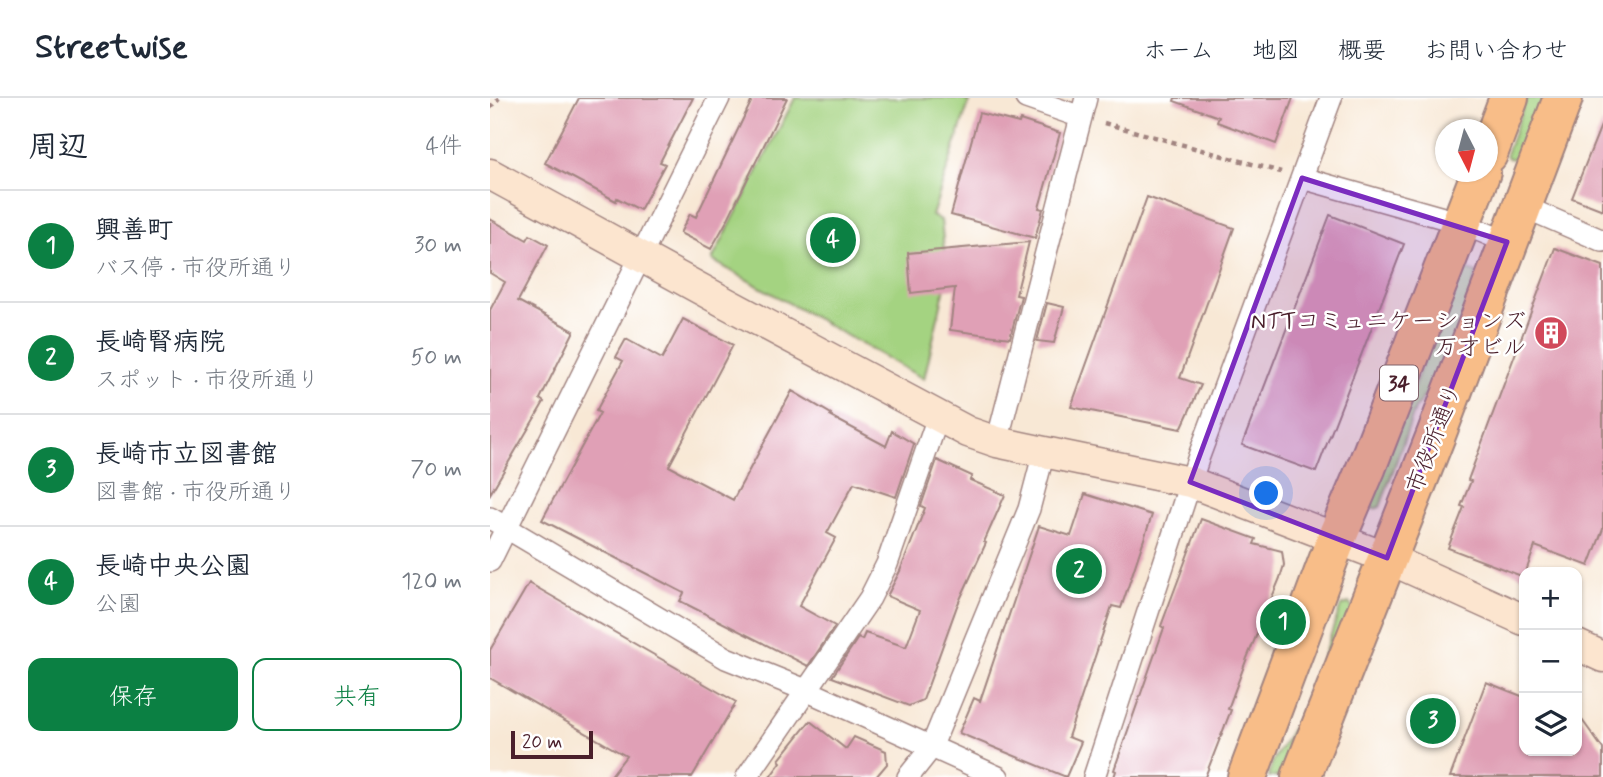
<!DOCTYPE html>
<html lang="ja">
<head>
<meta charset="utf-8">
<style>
	:root { --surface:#fff; --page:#f6f6f7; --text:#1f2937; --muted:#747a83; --line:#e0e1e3; --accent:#0b8043 }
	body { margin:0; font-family:Mynerve,"Klee One",sans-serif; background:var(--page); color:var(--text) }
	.controls { position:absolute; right:21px; bottom:21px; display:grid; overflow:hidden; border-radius:14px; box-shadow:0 2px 5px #0004 }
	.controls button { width:63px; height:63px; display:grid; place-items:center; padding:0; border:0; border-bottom:2px solid var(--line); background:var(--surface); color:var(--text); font:35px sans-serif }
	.compass { position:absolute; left:945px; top:21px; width:63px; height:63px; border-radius:50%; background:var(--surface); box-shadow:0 2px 5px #0004; rotate:174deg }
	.scale { position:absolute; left:21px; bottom:18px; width:82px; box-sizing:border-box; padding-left:7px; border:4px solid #4a1f2b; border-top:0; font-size:19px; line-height:24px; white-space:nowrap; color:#4a1f2b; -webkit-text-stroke:5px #fff; paint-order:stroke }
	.you { position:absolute; left:777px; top:396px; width:24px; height:24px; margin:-18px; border:5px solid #fff; border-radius:50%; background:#1a73e8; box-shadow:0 0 0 10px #1a73e833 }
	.badge { display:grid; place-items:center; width:46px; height:46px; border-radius:50%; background:var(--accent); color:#fff; font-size:23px; font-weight:700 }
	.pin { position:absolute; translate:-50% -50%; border:4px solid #fff; box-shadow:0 2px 7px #0006 }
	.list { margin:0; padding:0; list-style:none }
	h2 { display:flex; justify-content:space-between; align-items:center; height:91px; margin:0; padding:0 28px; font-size:30px }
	h2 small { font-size:23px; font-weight:400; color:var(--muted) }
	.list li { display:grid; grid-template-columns:46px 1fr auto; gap:21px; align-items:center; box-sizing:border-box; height:112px; padding:0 28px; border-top:2px solid var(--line) }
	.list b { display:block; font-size:26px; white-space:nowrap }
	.list p { margin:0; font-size:23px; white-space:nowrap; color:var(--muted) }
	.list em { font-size:23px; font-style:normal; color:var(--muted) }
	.actions { display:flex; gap:14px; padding:21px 28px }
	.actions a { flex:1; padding:16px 0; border:2px solid var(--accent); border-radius:14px; text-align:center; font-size:24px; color:var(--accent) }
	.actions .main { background:var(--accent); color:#fff }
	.icon { flex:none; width:38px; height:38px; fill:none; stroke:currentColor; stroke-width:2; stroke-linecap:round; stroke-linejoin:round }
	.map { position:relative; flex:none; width:1113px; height:679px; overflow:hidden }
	header { display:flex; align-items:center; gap:42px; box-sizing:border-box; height:98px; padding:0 35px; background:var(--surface); border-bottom:2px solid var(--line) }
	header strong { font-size:33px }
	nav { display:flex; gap:38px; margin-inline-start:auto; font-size:24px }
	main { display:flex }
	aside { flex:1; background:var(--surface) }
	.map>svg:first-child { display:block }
</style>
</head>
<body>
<header>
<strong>Streetwise</strong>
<nav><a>ホーム</a><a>地図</a><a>概要</a><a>お問い合わせ</a></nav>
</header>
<main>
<aside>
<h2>周辺<small>4件</small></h2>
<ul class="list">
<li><span class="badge">1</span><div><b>興善町</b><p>バス停 · 市役所通り</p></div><em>30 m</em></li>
<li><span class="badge">2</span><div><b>長崎腎病院</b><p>スポット · 市役所通り</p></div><em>50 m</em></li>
<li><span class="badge">3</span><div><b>長崎市立図書館</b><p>図書館 · 市役所通り</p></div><em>70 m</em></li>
<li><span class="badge">4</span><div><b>長崎中央公園</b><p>公園</p></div><em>120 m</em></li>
</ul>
<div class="actions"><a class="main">保存</a><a>共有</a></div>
</aside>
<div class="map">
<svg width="1113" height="679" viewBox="0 0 1113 679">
	<rect width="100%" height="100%" fill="#fff"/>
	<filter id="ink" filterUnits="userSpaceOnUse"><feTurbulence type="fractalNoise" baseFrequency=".0143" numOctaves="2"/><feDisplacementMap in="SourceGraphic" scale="14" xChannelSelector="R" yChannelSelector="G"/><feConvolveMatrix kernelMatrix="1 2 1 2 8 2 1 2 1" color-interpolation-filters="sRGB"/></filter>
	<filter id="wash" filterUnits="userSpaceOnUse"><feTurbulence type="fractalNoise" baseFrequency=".00686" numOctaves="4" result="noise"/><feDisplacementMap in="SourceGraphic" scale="28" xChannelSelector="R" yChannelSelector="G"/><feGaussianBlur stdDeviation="1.57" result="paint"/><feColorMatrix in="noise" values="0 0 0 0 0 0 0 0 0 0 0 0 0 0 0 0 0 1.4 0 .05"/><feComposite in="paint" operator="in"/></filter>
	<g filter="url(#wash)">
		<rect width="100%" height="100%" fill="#f8e8d5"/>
		<path fill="#a4d381" stroke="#777956" stroke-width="2" d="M305 0H471L479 4 442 118 451 122 457 180 434 281 222 162Z
			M1037 0H1058L1033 62 1018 60 1016 56Z
			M976 171 987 175 957 267 925 311 890 409 884 411 879 406 968 172Z
			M859 505 863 511 798 679H778L783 663 815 609 851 508Z"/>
		<g id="blocks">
			<path fill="#e0a0b6" d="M89 0H203L170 64 175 66 150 112 127 100 126 103 55 65Z
				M263 0H297L237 123 221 151 190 135 200 116 206 119Z
				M685 0H803L786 46 727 24 729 19 684 3Z
				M489 15 529 25 530 22 570 35 549 110 553 111 545 140 461 117Z
				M1112 25H1113V112L1082 100Z
				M657 99 744 130 690 280 711 287 691 331 581 309Z
				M840 117 914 146 826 374 752 347Z
				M0 121 37 142 40 137 58 147 28 203 84 233 50 301 54 304 0 396V212L15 184 0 175Z
				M539 144 526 197 531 198 520 240 460 232 465 190 421 195 418 155Z
				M1065 150 1113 168V431L1099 468 1045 448 1034 479 958 450 974 409 971 408 981 383 978 382Z
				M557 205 574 209 564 245 547 243Z
				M193 221 243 247 179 368 243 402 302 293 341 316 340 318 396 348 402 333 424 346 406 399 364 385 337 435 346 440 309 508 345 528 318 568 190 503 194 495 52 422 110 315 106 313 133 263 126 259 136 241 172 261Z
				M447 362 482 378 480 382 515 397 494 444 496 445 467 508 433 602 419 608 342 579 368 540 372 542 375 535 416 549 430 512 397 498 410 473 435 410 431 408Z
				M595 396 662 417 631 510 622 508 578 639 591 644 576 679 469 635 484 600 490 603 549 428 581 438Z
				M711 421 766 441 764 446 792 453 794 467 790 480 757 560 738 611 741 612 715 679H624L626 673 624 672 674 530 671 528Z
				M39 485 246 604 202 679H120L136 658 0 580V552Z
				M996 584 1034 599V653H1087V615L1113 651V679H960Z
				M320 623 356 651 364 639 396 653 397 666 386 679H280L291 664 289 662Z"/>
		</g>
	</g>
	<g filter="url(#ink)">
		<use href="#blocks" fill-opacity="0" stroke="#a18480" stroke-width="2"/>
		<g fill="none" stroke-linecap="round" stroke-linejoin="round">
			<g stroke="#a18480" stroke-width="24">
				<path id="street" d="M536 0 591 19
					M812 80 971 125 1017 144
					M1032 108 1113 143
					M507 344 596 0
					M0 420 236 560 318 593 508 679
					M0 463 229 0
					M257 679 380 500 397 466 448 319
					M418 679 441 650 539 411 554 354
					M604 679 709 358 841 0"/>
			</g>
			<g stroke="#a18480" stroke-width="33">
				<path id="secondary" d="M0 76 238 206 478 334 507 344 554 354 700 384 897 460 1034 522
					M1087 547 1113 559"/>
			</g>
			<g stroke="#a18480" stroke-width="42">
				<path id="highway" d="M998 56 1019 0
					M757 679 847 439 877 368 991 74
					M811 679 946 337 1073 0"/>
			</g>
			<path stroke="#a18480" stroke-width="4.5" stroke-dasharray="5 5" stroke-linecap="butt" d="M0 10 9 0
				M614 25 791 74"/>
			<use href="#street" stroke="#fff" stroke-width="21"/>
			<use href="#secondary" stroke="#fce5cf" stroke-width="30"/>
			<use href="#highway" stroke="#f8bd88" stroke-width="38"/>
		</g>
	</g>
	<path fill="#7b2cbf" fill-opacity="0.2" stroke="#7b2cbf" stroke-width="5" stroke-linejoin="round" d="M812 80 1017 144 897 460 700 384Z"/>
	<defs>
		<g id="building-disc" transform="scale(1.75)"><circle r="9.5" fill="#d1495b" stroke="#fff"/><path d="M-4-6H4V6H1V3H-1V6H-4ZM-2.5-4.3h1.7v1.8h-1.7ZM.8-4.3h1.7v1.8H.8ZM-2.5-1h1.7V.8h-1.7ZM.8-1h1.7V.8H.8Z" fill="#fff"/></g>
	</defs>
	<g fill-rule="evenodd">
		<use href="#building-disc" x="1061" y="235"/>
	</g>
	<g text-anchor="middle" stroke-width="5" stroke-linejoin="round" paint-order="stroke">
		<rect fill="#fff" stroke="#80626b" stroke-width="2" x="890" y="267.5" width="38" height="35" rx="5"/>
		<g font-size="21" font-weight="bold" fill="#4a1f2b">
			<text x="909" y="292">34</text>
		</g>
		<g font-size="23" fill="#4a1f2b" stroke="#fff" text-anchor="end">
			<text x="1036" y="230">NTTコミュニケーションズ<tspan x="1036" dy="26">万才ビル</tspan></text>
		</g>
		<g font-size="23" fill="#4a1f2b" stroke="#fff">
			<text transform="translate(943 340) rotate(-69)" y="8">市役所通り</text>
		</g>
	</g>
</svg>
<div class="controls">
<button>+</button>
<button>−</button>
<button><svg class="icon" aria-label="layers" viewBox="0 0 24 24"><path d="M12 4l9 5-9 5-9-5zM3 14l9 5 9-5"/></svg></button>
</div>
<svg class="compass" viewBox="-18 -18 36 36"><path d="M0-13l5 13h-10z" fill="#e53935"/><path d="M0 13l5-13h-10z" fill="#747a83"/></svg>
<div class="scale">20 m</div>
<div class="you"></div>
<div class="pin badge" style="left:793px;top:524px">1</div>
<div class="pin badge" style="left:589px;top:473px">2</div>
<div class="pin badge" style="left:943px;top:623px">3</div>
<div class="pin badge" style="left:343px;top:142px">4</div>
</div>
</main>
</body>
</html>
